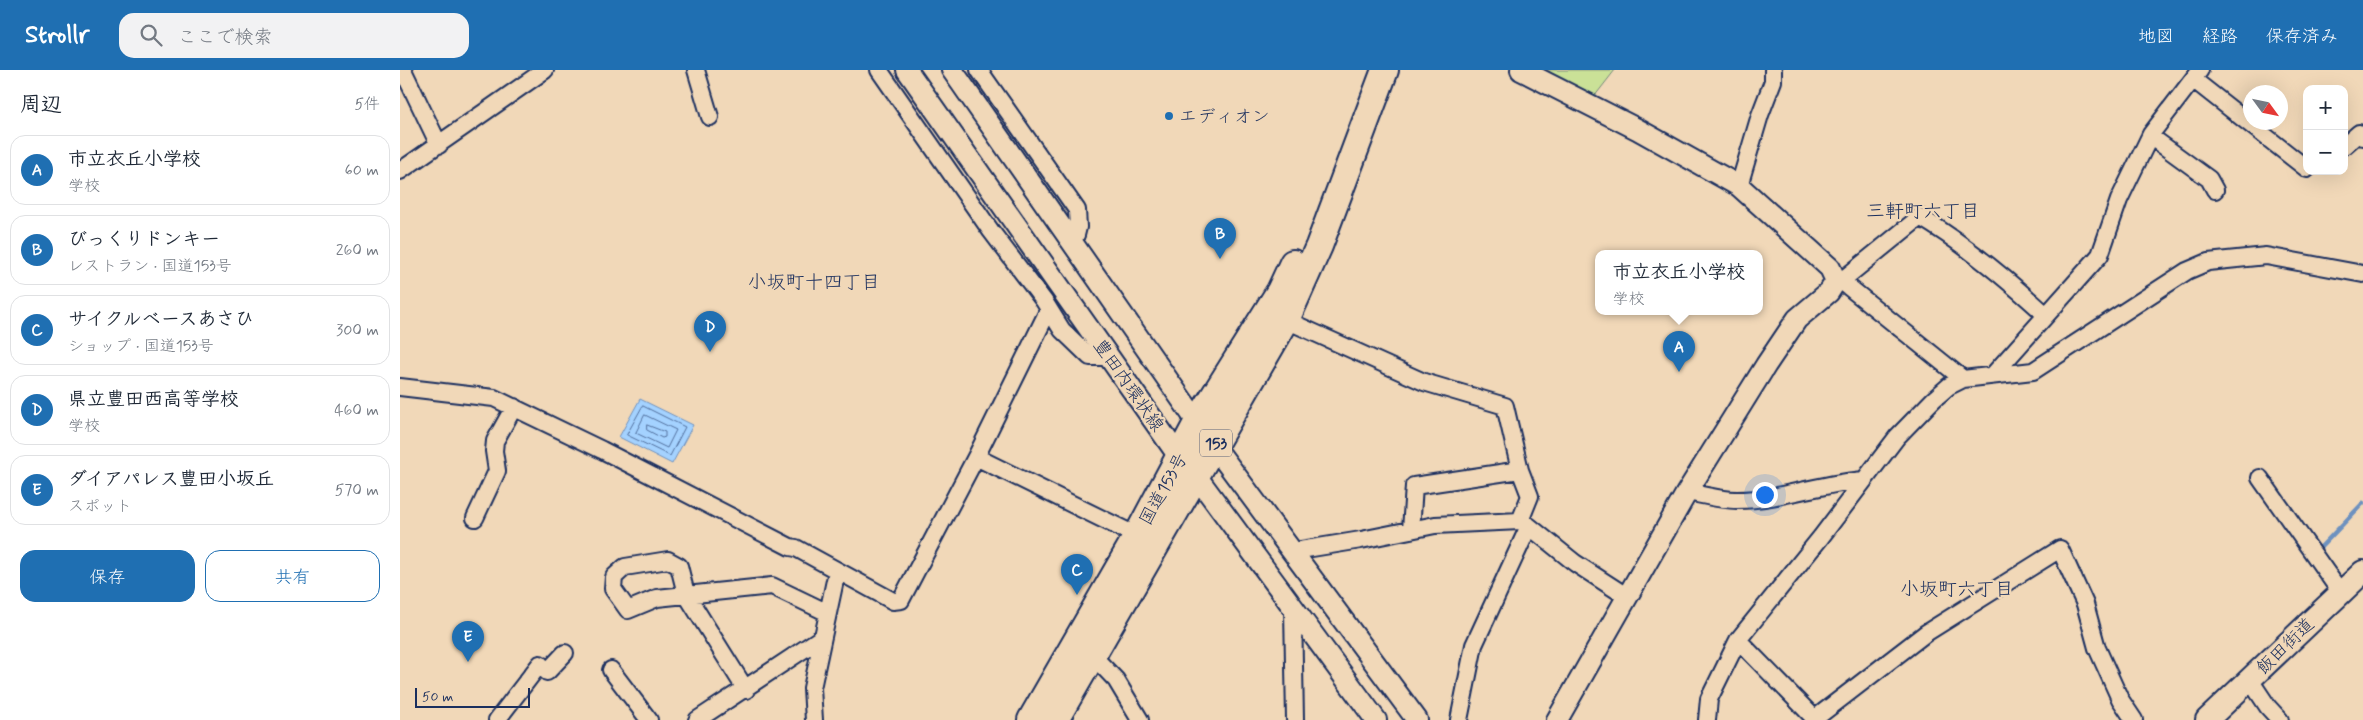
<!DOCTYPE html>
<html lang="ja">
<head>
<meta charset="utf-8">
<style>
	:root { --surface:#fff; --page:#f2f2f3; --text:#1f2937; --muted:#747a83; --line:#e0e1e3; --accent:#1f6fb2 }
	body { margin:0; font-family:Mynerve,"Klee One",sans-serif; background:var(--page); color:var(--text) }
	.controls { position:absolute; right:15px; top:15px; display:grid; overflow:hidden; border-radius:10px; box-shadow:0 5px 20px #0002 }
	.controls button { width:45px; height:45px; display:grid; place-items:center; padding:0; border:0; border-bottom:1px solid var(--line); background:var(--surface); color:var(--text); font:25px sans-serif }
	.compass { position:absolute; left:1843px; top:15px; width:45px; height:45px; border-radius:50%; background:var(--surface); box-shadow:0 5px 20px #0002; rotate:123deg }
	.scale { position:absolute; left:15px; bottom:12px; width:115px; box-sizing:border-box; padding-left:5px; border:2px solid #1b2f5e; border-top:0; font-size:14px; line-height:18px; white-space:nowrap; color:#1b2f5e; -webkit-text-stroke:4px #f1d8b8; paint-order:stroke }
	.you { position:absolute; left:1364px; top:424px; width:18px; height:18px; margin:-12px; border:4px solid #fff; border-radius:50%; background:#1a73e8; box-shadow:0 0 0 8px #1a73e833 }
	.badge { display:grid; place-items:center; width:32px; height:32px; border-radius:50%; background:var(--accent); color:#fff; font-size:16px; font-weight:700 }
	.pin { position:absolute; translate:-50% -41px; filter:drop-shadow(0 1px 2px #0008) }
	.pin::after { content:''; position:absolute; top:26px; width:18px; height:15px; background:inherit; clip-path:polygon(0 0,100% 0,50% 100%) }
	.popup { position:absolute; left:1195px; top:180px; width:168px; height:65px; box-sizing:border-box; display:grid; place-content:center; border-radius:10px; background:var(--surface); filter:drop-shadow(0 1px 4px #0005); font-size:16px; white-space:nowrap; color:var(--muted) }
	.popup b { font-size:19px; color:var(--text) }
	.popup::after { content:''; position:absolute; left:50%; top:100%; margin-left:-10px; border:10px solid transparent; border-top-color:var(--surface) }
	.list { margin:0; padding:0; list-style:none }
	h2 { display:flex; justify-content:space-between; align-items:center; height:65px; margin:0; padding:0 20px; font-size:21px }
	h2 small { font-size:16px; font-weight:400; color:var(--muted) }
	.list li { display:grid; grid-template-columns:32px 1fr auto; gap:15px; align-items:center; box-sizing:border-box; height:70px; margin:0 10px 10px; padding:0 10px; border:1px solid var(--line); border-radius:15px }
	.list b { display:block; font-size:19px; white-space:nowrap }
	.list p { margin:0; font-size:16px; white-space:nowrap; color:var(--muted) }
	.list em { font-size:16px; font-style:normal; color:var(--muted) }
	.actions { display:flex; gap:10px; padding:15px 20px }
	.actions a { flex:1; padding:11px 0; border:1px solid var(--accent); border-radius:15px; text-align:center; font-size:18px; color:var(--accent) }
	.actions .main { background:var(--accent); color:#fff }
	.icon { flex:none; width:28px; height:28px; fill:none; stroke:currentColor; stroke-width:2; stroke-linecap:round; stroke-linejoin:round }
	.map { position:relative; flex:none; width:1963px; height:650px; overflow:hidden }
	header { display:flex; align-items:center; gap:30px; box-sizing:border-box; height:70px; padding:0 25px; background:var(--accent); color:#fff }
	header strong { font-size:24px }
	nav { display:flex; gap:28px; margin-inline-start:auto; font-size:18px }
	.search { width:350px; height:45px; background:var(--page); display:flex; align-items:center; gap:12px; box-sizing:border-box; padding:0 18px; border-radius:15px; color:var(--muted); font-size:19px }
	main { display:flex }
	aside { flex:1; background:var(--surface) }
	.map>svg:first-child { display:block }
</style>
</head>
<body>
<header>
<strong>Strollr</strong>
<div class="search"><svg class="icon" aria-label="search" viewBox="0 0 24 24"><circle cx="10" cy="10" r="6"/><path d="M15 15l6 6"/></svg>ここで検索</div>
<nav><a>地図</a><a>経路</a><a>保存済み</a></nav>
</header>
<main>
<aside>
<h2>周辺<small>5件</small></h2>
<ul class="list">
<li><span class="badge">A</span><div><b>市立衣丘小学校</b><p>学校</p></div><em>60 m</em></li>
<li><span class="badge">B</span><div><b>びっくりドンキー</b><p>レストラン · 国道153号</p></div><em>260 m</em></li>
<li><span class="badge">C</span><div><b>サイクルベースあさひ</b><p>ショップ · 国道153号</p></div><em>300 m</em></li>
<li><span class="badge">D</span><div><b>県立豊田西高等学校</b><p>学校</p></div><em>460 m</em></li>
<li><span class="badge">E</span><div><b>ダイアパレス豊田小坂丘</b><p>スポット</p></div><em>570 m</em></li>
</ul>
<div class="actions"><a class="main">保存</a><a>共有</a></div>
</aside>
<div class="map">
<svg width="1963" height="650" viewBox="0 0 1963 650">
	<rect width="100%" height="100%" fill="#f1d8b8"/>
	<filter id="ink" filterUnits="userSpaceOnUse"><feTurbulence type="fractalNoise" baseFrequency=".02" numOctaves="2"/><feDisplacementMap in="SourceGraphic" scale="10" xChannelSelector="R" yChannelSelector="G"/><feConvolveMatrix kernelMatrix="1 2 1 2 8 2 1 2 1" color-interpolation-filters="sRGB"/></filter>
	<g filter="url(#ink)">
		<path fill="#cae197" stroke="#72887a" d="M1139 0H1215L1194 27Z"/>
		<path fill="#a4d2ff" stroke="#6d91bf" d="M240 329 293 355 272 394 219 367Z"/>
		<g fill="none" stroke-linecap="round" stroke-linejoin="round">
			<path stroke="#52709e" stroke-width="1" d="M243 336 285 357 270 386 227 365Z
				M245 345 276 360 267 378 236 363Z
				M247 355 265 362V367L262 368 247 360Z"/>
			<path stroke="#6d91bf" stroke-width="4.5" d="M1919 479 1963 433"/>
			<g stroke="#1b2f5e" stroke-width="20">
				<path id="minor" d="M3 0 39 75
					M296 0 310 47
					M479 0 591 161 644 231 662 260 690 287H709
					M579 0 677 140 678 157 676 165 671 168
					M1794 10 1907 99
					M1750 66 1809 109 1815 120
					M1944 76 1959 63 1963 67
					M0 101 145 0
					M1339 116 1360 45 1373 11V0
					M1436 211 1446 207 1520 147C1565 174 1607 209 1646 245
					M1436 211 1445 214 1563 309
					M886 250 1024 312 1105 336 1120 400
					M1592 306 1700 185 1719 130 1751 64 1800 0
					M0 317 94 328 202 380 390 477 396 478 493 531 501 530 576 387 737 466
					M576 387 649 239
					M1860 408 1941 523
					M1287 422C1303 425 1321 430 1337 430 1380 430 1421 413 1464 410
					M75 448 97 401 94 381 95 371 114 337
					M1011 460 1014 416 1120 400 1130 426 1120 451
					M894 481 961 470 1035 455 1120 451 1129 456 1175 493 1226 526
					M893 539 895 650
					M1338 570 1415 649
					M693 586 716 610 740 650
					M211 600 249 650
					M1850 610 1868 637 1880 650
					M346 620 286 524 279 496 268 490 225 497 214 507 213 519 228 540 257 528 372 516 428 543
					M97 650 140 594 147 602 165 583
					M297 650 421 568
					M414 650 412 618 437 501
					M1059 650 1074 575 1129 456
					M1307 650 1309 629 1338 570 1421 467 1497 367 1534 329 1549 316 1563 309 1633 301 1787 201 1808 192 1866 186 1963 204
					M1413 650 1526 563 1660 479 1685 534 1697 578 1720 629 1734 650"/>
			</g>
			<g stroke="#1b2f5e" stroke-width="24">
				<path id="tertiary" d="M507 0 780 388 797 407 976 650
					M552 0 814 376 1017 650
					M1121 0 1237 59 1339 116 1430 198 1436 211 1429 222 1397 249 1366 295 1287 422 1157 650"/>
			</g>
			<g stroke="#1b2f5e" stroke-width="26">
				<path id="secondary" d="M1807 650 1963 502"/>
			</g>
			<g stroke="#1b2f5e" stroke-width="30">
				<path id="trunk" d="M631 650 737 466 797 353 880 221 893 193
					M655 650 886 250 919 176 985 0"/>
			</g>
			<use href="#minor" stroke="#f1d8b8" stroke-width="16"/>
			<use href="#tertiary" stroke="#f1d8b8" stroke-width="20"/>
			<use href="#secondary" stroke="#f1d8b8" stroke-width="22"/>
			<use href="#trunk" stroke="#f1d8b8" stroke-width="26"/>
		</g>
	</g>
	<circle fill="#1f6fb2" stroke="#f1d8b8" stroke-width="2" cx="769" cy="46" r="5"/>
	<g text-anchor="middle" stroke-width="4.5" stroke-linejoin="round" paint-order="stroke">
		<rect fill="#f1d8b8" stroke="#5b6279" stroke-width="1" x="800" y="359.5" width="32" height="27" rx="4"/>
		<g font-size="16" font-weight="bold" fill="#1b2f5e">
			<text x="816" y="379">153</text>
		</g>
		<g font-size="18" fill="#1b2f5e" stroke="#f1d8b8" text-anchor="start">
			<text x="779" y="52">エディオン</text>
		</g>
		<g font-size="18" fill="#1b2f5e" stroke="#f1d8b8">
			<text transform="translate(729 315) rotate(55)" y="6">豊田内環状線</text>
			<text transform="translate(763 419) rotate(-61)" y="6">国道153号</text>
			<text transform="translate(1885 576) rotate(-44)" y="6">飯田街道</text>
		</g>
		<g font-size="19" fill="#1b2f5e" stroke="#f1d8b8">
			<text x="1523" y="147">三軒町六丁目</text>
			<text x="414" y="218">小坂町十四丁目</text>
			<text x="1557" y="525">小坂町六丁目</text>
		</g>
	</g>
</svg>
<div class="controls">
<button>+</button>
<button>−</button>
</div>
<svg class="compass" viewBox="-18 -18 36 36"><path d="M0-13l5 13h-10z" fill="#e53935"/><path d="M0 13l5-13h-10z" fill="#747a83"/></svg>
<div class="scale">50 m</div>
<div class="you"></div>
<div class="pin badge" style="left:1279px;top:302px">A</div>
<div class="popup"><b>市立衣丘小学校</b>学校</div>
<div class="pin badge" style="left:820px;top:189px">B</div>
<div class="pin badge" style="left:677px;top:525px">C</div>
<div class="pin badge" style="left:310px;top:282px">D</div>
<div class="pin badge" style="left:68px;top:592px">E</div>
</div>
</main>
</body>
</html>
